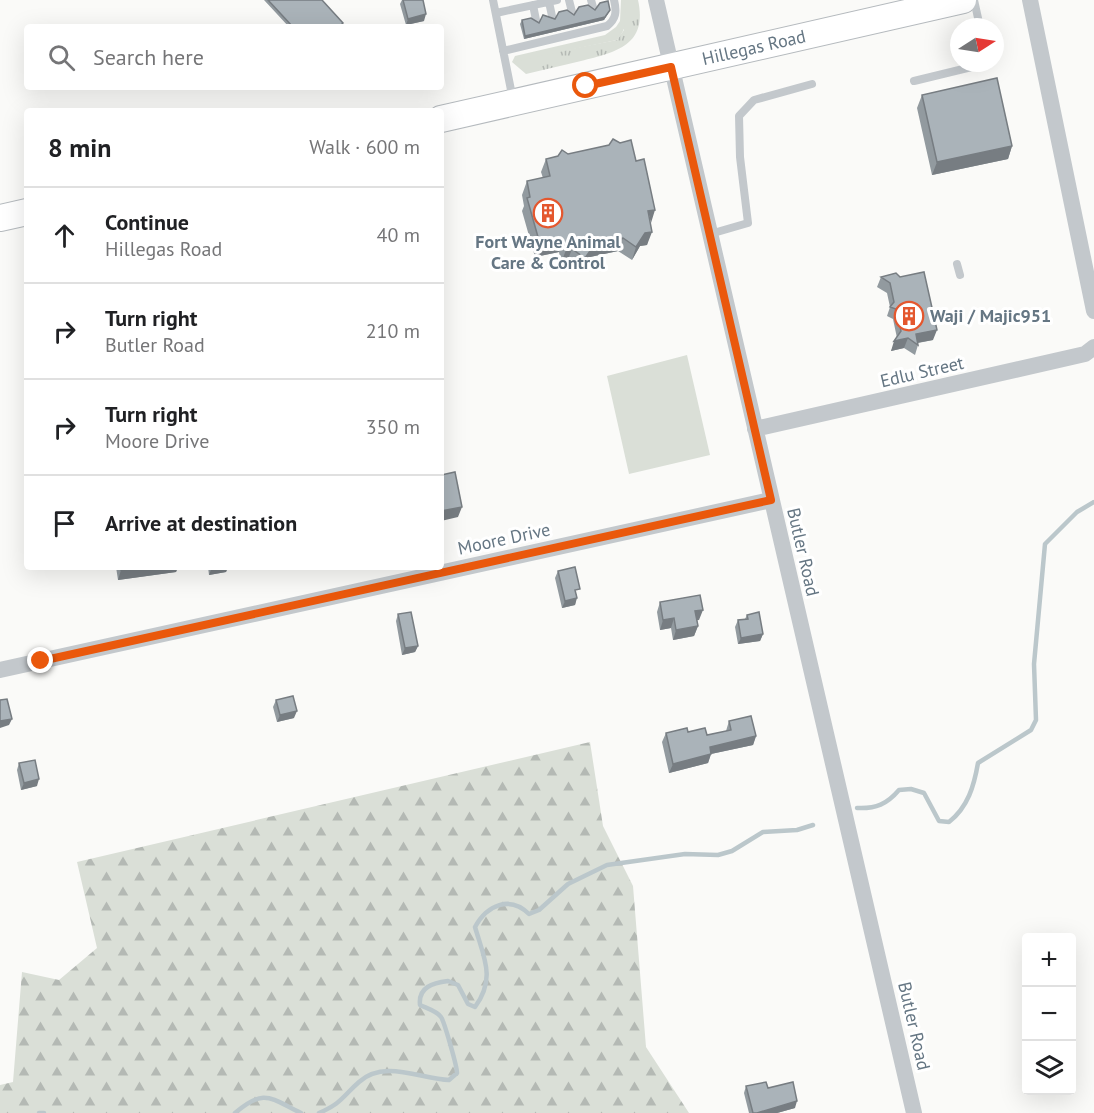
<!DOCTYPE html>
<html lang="en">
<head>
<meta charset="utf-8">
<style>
	:root { --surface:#fff; --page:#f6f6f6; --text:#202124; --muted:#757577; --line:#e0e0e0 }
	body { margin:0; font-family:"PT Sans",sans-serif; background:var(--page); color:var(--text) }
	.controls { position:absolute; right:18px; bottom:18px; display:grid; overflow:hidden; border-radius:6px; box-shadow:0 6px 24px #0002 }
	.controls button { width:54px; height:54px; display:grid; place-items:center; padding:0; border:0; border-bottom:2px solid var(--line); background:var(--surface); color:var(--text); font:30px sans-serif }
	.compass { position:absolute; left:950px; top:18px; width:54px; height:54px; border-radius:50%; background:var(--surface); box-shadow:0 6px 24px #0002; rotate:78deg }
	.stop { position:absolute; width:18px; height:18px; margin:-14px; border:4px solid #ea580c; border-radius:50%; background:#fff }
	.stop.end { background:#ea580c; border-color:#fff; box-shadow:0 2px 6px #0008 }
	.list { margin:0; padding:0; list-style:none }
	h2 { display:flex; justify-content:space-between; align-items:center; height:78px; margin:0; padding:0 24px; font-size:26px }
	h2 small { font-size:20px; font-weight:400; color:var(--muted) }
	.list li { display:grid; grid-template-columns:39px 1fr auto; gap:18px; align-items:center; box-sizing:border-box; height:96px; padding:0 24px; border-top:2px solid var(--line) }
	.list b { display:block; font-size:22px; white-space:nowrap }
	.list p { margin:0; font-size:20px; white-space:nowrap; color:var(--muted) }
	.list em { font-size:20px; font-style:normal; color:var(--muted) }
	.icon { flex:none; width:33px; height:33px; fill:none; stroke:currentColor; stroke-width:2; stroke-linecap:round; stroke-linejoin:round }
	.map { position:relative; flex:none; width:1094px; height:1113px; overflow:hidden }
	.search { position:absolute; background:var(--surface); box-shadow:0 6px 24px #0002; left:24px; top:24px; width:420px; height:66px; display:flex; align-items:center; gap:15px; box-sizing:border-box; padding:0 21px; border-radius:6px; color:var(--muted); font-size:22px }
	.panel { position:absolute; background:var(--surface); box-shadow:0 6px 24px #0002; left:24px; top:108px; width:420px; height:462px; border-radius:6px }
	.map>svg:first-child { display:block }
</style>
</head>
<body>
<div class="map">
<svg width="1094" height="1113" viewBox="0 0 1094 1113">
	<defs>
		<pattern id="grass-tufts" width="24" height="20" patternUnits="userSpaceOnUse" patternTransform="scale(1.5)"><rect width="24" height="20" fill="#dadfd7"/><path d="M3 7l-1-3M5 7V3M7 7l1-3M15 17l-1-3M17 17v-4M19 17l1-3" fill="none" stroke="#b4b9b4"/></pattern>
		<pattern id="forest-firs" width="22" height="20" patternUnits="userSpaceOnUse" patternTransform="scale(1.5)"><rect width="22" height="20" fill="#dadfd7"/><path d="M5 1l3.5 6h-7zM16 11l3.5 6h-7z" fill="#b4b9b4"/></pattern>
	</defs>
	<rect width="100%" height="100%" fill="#fafaf8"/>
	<path fill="url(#grass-tufts)" d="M624 0H638C648 45 617 52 581 61 563 65 544 70 526 74L512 62 515 60 617 40 624 30Z"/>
	<path fill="url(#forest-firs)" d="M590 742 603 826 633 886 646 1047 689 1113H0V1085L13 1082 22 972 59 980 97 948 77 862Z"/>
	<path fill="#dadfd7" d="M621 0H624C627 14 628 28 617 40L512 62 515 56 605 35 616 27 620 21Z
		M687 355 710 455 629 474 607 376Z"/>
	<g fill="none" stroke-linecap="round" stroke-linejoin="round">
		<path stroke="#bbc7cb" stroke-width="4.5" d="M857 808C876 809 887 804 899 790L911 789 924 793 939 821 949 822C968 807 974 786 978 763L1031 730 1036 720 1034 664 1045 544 1077 512 1094 502
			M39 1113H44
			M235 1113C265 1087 271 1099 301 1113
			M319 1113C342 1103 342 1097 359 1082 384 1059 421 1079 449 1080L457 1073C457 1066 444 1021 441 1017 437 1011 426 1008 420 1005 418 987 433 983 448 981L458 985 468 1004 475 1007C496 978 484 958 475 927 487 905 510 895 529 914L539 910 568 884 607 865 685 854 718 855 732 851 763 832 797 830 813 825"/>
		<g stroke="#b5babe" stroke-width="28">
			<g id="primary">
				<path id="s1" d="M441 119 963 0"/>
				<path d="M0 218 27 212"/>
			</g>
		</g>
		<path stroke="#c3c8cc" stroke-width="8" d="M493 0 513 100
			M569 0 572 12
			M591 0 593 7
			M974 0 980 27
			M549 2 552 16
			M533 5 536 20
			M496 13 557 0
			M503 51 607 26C616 19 617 12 614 0
			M914 81 988 63
			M710 234 748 223 740 157 739 116 754 100 812 84
			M957 264 960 275"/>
		<path stroke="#c3c8cc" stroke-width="16" d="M656 0 914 1113
			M1030 0 1094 311
			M755 429 1085 354 1094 347
			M0 670 771 500"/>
		<use href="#primary" stroke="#fff" stroke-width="26"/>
	</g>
	<path fill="#929a9f" d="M264 0H322L343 23 341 27H289Z
		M402 0H423L424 21 406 25 400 4Z
		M595 10H610L604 20 524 39 520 24 522 20 539 23Z
		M922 95 1012 146 1008 159 932 175 917 108Z
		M546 159 651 223 647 245 640 246 632 260 618 251 590 257 580 271 567 262 561 263 559 252 535 257 522 211 524 206 522 195 527 181 543 178 541 172Z
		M896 273 933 340 918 343V345L915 355 904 348 891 351 897 338 893 319 887 316 890 307 887 293 877 287 881 277Z
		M116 567H178L176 572 118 580Z
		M208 567H228L226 572 209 575Z
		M558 571 577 595 575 605 562 608 555 578Z
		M660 602 699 620H697L698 626 694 636 673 640 671 628 660 630 657 612Z
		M398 614 418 646 415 652 402 655 396 621Z
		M747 615 763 634 760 641 738 644 735 627 738 620 745 619Z
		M276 700 294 718 277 722 273 707Z
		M729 721 756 736 753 745 711 754 708 763 669 773 662 742 666 733 688 732 707 735 726 731Z
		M19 763 37 786 21 790 17 770Z
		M746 1086 768 1088 795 1108 777 1113H749L744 1093Z"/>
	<path fill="#777d82" d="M610 10 604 20 524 39 525 36Z
		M426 14 424 21 406 25 408 19Z
		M1012 146 1008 159 932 175 937 162Z
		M655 210 651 223 648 211Z
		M652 232 647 245 640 246 632 260 636 247 645 233Z
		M623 238 618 251 590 257 580 271 585 258 595 244Z
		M563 239 559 252 535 257 540 244Z
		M572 249 567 262 561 263 566 250Z
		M937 330 933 340 916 343V334Z
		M908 338 904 348 891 351 894 341Z
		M462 507 458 517 441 521V511Z
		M146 567H178L176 572 118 580 121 570Z
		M212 567H228L226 572 209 575Z
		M577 598 575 605 562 608 565 601Z
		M703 610 699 620 691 621 695 611Z
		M674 618 671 628 660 630 663 620Z
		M698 626 694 636 673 640 676 630Z
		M763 634 760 641 738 644 741 638Z
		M418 646 415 652 402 655 405 648Z
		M297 711 294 718 277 722 280 715Z
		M12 719 9 725 0 728V721Z
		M756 736 753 745 706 755 710 747Z
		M711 754 708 763 669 773 673 764Z
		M39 779 37 786 21 790 24 783Z
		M797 1101 795 1108 777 1113H757Z"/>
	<path fill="#aab3b9" stroke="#777d82" stroke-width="1.5" d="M268 0H322L343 23 339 27H293Z
		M403 0H423L426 14 408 19Z
		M608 1 610 10 605 17 525 36 522 20 531 18 539 23 543 15 555 19 559 12 567 10 574 15 579 7 588 5 595 10 600 3Z
		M997 78 1012 146 937 162 922 95Z
		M613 139 620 143 631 140 636 161 644 159 655 210 648 211 652 232 645 233 636 247 623 238 595 244 585 258 572 249 566 250 563 239 540 244 527 198 530 197 527 181 550 176 546 159 558 156 562 150 568 154 609 145Z
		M924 272 937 330 916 334 918 345 908 338 894 341 901 331 896 309 890 307 894 302 890 283 881 277 896 273 900 277Z
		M455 472 462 507 441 511V475Z
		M121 567H146L121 570Z
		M575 567 580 589 575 590 577 598 565 601 558 571Z
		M700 595 703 610 695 611 698 626 676 630 674 618 663 620 660 602Z
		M411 612 418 646 405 648 398 614Z
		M759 612 763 634 741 638 738 620 748 619 747 615Z
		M293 696 297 711 280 715 276 700Z
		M7 699 12 719 0 721V700Z
		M751 716 756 736 710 747 711 754 673 764 666 733 687 728 688 732 705 728 707 735 731 730 729 721Z
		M35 760 39 779 24 783 19 763Z
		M766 1082 768 1088 793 1082 797 1101 757 1113H753L746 1086Z"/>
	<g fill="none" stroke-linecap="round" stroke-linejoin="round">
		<path stroke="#ea580c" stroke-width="8" d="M41 661 771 500 671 67 586 86"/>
	</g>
	<defs>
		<g id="building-ring" transform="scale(1.5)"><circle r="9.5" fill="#fff" stroke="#e4572e" stroke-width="1.5"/><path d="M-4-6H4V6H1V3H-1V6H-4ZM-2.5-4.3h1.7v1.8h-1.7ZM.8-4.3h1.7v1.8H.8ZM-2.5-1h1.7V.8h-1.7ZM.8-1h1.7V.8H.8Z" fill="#e4572e"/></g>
	</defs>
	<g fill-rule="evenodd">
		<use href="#building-ring" x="548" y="213"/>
		<use href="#building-ring" x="909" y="316"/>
	</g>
	<g text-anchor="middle" stroke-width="6" stroke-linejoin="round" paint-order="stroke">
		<g font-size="18" fill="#657683" stroke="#fff">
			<text dy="6" stroke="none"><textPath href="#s1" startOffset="321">Hillegas Road</textPath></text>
			<text transform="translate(922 372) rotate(-13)" y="6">Edlu Street</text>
			<text transform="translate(504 539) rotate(-12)" y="6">Moore Drive</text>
			<text transform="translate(803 552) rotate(77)" y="6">Butler Road</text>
			<text transform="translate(914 1026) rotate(77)" y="6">Butler Road</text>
		</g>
		<g font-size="18" font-weight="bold" fill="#657683" stroke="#fff">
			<text x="548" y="248">Fort Wayne Animal<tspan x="548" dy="21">Care &amp; Control</tspan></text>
			<text x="930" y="322" text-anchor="start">Waji / Majic951</text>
		</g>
	</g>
</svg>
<div class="controls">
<button>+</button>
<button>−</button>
<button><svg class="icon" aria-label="layers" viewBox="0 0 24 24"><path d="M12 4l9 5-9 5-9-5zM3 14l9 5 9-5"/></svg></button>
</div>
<svg class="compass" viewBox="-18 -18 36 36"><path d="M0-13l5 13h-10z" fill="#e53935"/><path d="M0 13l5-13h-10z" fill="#757577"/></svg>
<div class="stop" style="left:586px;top:86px"></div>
<div class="stop end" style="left:41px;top:661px"></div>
<div class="search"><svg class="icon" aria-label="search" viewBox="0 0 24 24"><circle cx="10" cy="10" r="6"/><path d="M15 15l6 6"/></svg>Search here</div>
<section class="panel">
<h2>8 min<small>Walk · 600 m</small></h2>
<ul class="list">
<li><svg class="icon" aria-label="ahead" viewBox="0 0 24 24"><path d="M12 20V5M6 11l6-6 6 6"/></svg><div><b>Continue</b><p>Hillegas Road</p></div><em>40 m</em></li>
<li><svg class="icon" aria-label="right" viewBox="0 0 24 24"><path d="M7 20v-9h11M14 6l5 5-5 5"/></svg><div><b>Turn right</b><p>Butler Road</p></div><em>210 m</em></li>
<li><svg class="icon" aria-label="right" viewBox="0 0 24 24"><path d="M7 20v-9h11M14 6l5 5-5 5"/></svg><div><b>Turn right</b><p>Moore Drive</p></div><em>350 m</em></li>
<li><svg class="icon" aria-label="arrive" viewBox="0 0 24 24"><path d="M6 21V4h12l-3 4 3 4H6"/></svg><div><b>Arrive at destination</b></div></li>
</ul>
</section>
</div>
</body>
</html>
